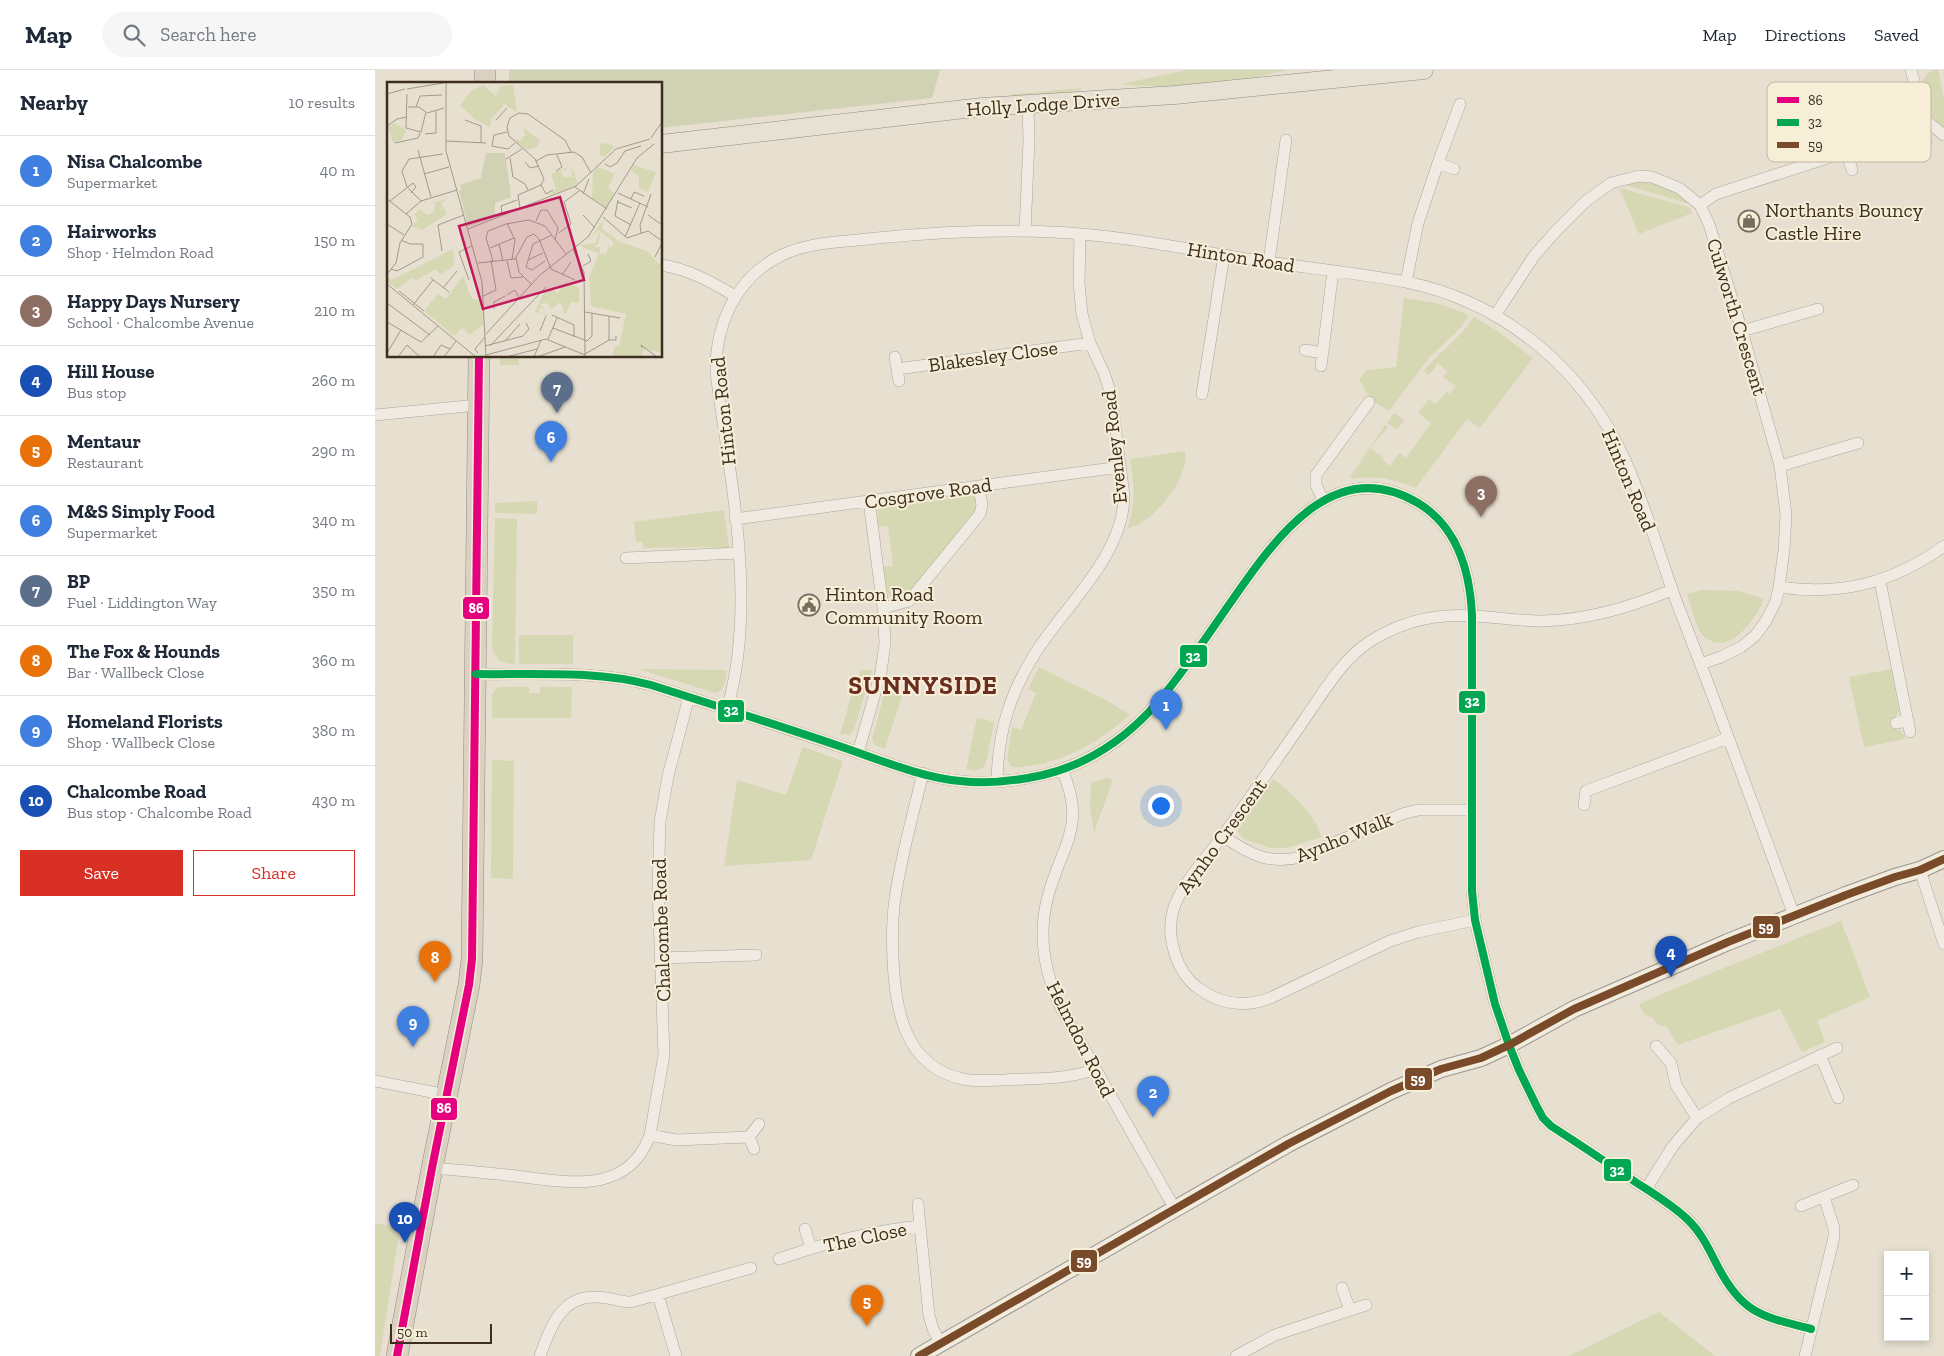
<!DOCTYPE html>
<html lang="en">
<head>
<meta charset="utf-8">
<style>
	:root { --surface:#fff; --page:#f6f6f7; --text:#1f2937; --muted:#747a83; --line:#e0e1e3; --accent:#d93025 }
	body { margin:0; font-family:"Zilla Slab",serif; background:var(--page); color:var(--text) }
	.controls { position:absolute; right:15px; bottom:15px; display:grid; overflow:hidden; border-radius:0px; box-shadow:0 2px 8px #0003 }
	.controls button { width:45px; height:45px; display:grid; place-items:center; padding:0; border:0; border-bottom:1px solid var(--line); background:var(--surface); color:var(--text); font:25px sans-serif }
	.scale { position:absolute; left:15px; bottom:12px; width:102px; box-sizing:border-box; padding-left:5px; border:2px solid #3d2e20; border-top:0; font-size:14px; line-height:18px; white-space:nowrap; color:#3d2e20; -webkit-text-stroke:4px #f7eed8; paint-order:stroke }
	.you { position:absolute; left:785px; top:735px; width:18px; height:18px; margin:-12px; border:4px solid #fff; border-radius:50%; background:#1a73e8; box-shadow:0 0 0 8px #1a73e833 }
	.badge { display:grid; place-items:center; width:32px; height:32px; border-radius:50%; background:var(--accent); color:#fff; font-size:16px; font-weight:700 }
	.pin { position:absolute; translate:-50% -41px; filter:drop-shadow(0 1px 2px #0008) }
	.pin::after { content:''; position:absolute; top:26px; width:18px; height:15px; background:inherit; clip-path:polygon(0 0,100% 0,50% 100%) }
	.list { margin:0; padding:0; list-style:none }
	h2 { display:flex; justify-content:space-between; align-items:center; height:65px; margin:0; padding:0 20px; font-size:21px }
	h2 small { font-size:16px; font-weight:400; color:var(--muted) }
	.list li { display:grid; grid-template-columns:32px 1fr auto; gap:15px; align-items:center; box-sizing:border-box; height:70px; padding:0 20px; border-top:1px solid var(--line) }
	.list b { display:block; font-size:19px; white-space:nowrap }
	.list p { margin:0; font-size:16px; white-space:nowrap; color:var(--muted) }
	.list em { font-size:16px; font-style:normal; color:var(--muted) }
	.actions { display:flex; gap:10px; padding:15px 20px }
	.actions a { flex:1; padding:11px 0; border:1px solid var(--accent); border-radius:0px; text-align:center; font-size:18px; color:var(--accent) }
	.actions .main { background:var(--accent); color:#fff }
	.icon { flex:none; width:28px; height:28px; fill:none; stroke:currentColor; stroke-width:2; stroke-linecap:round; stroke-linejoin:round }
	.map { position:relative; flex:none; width:1569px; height:1286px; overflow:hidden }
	header { display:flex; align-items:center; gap:30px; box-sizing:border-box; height:70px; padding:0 25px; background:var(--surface); border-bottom:1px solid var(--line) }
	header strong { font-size:24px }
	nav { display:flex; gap:28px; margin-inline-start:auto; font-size:18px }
	.search { width:350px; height:45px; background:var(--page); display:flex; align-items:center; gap:12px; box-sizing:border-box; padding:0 18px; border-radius:28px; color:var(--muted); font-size:19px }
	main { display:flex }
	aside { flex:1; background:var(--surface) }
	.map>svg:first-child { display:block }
</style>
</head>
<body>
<header>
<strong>Map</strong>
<div class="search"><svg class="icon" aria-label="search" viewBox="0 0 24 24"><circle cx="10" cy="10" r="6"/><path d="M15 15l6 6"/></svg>Search here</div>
<nav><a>Map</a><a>Directions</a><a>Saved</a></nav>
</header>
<main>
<aside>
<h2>Nearby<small>10 results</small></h2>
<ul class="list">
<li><span class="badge" style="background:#3f7fe0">1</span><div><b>Nisa Chalcombe</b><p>Supermarket</p></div><em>40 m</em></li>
<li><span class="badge" style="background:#3f7fe0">2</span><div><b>Hairworks</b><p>Shop · Helmdon Road</p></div><em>150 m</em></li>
<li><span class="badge" style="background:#8d6e63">3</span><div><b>Happy Days Nursery</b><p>School · Chalcombe Avenue</p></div><em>210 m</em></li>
<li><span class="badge" style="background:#1a4fb4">4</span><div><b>Hill House</b><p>Bus stop</p></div><em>260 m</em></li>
<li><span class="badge" style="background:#e8710a">5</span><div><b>Mentaur</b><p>Restaurant</p></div><em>290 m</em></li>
<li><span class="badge" style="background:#3f7fe0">6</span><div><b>M&amp;S Simply Food</b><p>Supermarket</p></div><em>340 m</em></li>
<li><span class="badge" style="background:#5c6f8a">7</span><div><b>BP</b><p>Fuel · Liddington Way</p></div><em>350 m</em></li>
<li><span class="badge" style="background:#e8710a">8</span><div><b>The Fox &amp; Hounds</b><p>Bar · Wallbeck Close</p></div><em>360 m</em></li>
<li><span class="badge" style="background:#3f7fe0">9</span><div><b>Homeland Florists</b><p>Shop · Wallbeck Close</p></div><em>380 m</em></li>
<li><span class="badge" style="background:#1a4fb4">10</span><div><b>Chalcombe Road</b><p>Bus stop · Chalcombe Road</p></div><em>430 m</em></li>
</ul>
<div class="actions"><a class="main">Save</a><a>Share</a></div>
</aside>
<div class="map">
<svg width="1569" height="1286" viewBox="0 0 1569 1286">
	<rect width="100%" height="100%" fill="#e7e0d1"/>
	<path fill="#d6d7b3" d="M813 0H913L857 12 797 17 749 15V13Z
		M1558 0H1563L1569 30V57C1564 53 1558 48 1554 43 1545 31 1542 7 1558 0Z
		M707 18V19L688 24 626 28 640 24Z
		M1544 57 1556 67 1558 75 1483 90 1477 71Z
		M1263 112C1286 113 1301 121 1318 135L1247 114Z
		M1246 118 1315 138 1317 143 1264 164 1245 120Z
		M1029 228 1065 234 1094 245 1087 256 1053 289 1014 341 996 330 984 310 992 300 1021 297Z
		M1099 247 1121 260 1158 288 1105 358 1092 349 1041 418C1020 409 999 405 977 409L975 407 1010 355 1013 357 995 378 1009 388 1007 390 1015 396 1024 383 1031 388 1056 353 1043 343 1054 329 1061 334 1072 321 1075 324 1081 316 1068 307 1072 301 1063 293 1054 305 1049 301C1064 281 1086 268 1099 247Z
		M125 286H144V295H125Z
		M1019 343 1029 350 1022 360 1012 353Z
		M810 381C815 408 778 453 752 459 761 436 759 413 755 389Z
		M594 426H598L600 428 601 440 532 524C512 545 510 508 508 497L518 496 513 456 503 457V440L508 438Z
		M162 431V444L120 443V433Z
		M349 440 354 476 352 479 344 481 337 477 269 478 267 472H261L259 452Z
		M120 448 142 449 140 594 132 593 123 590 117 578Z
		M1326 520 1364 521 1389 529C1381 550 1351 591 1327 564 1320 556 1316 534 1312 524Z
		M144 565H198V594H144Z
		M664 597C694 614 727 625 755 645 727 669 696 689 659 695 652 696 644 698 636 697L632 689 637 657 646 660 661 623 653 619Z
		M264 599 352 600C350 609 351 621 340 623Z
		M1516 599 1524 641 1521 647 1514 650 1516 658 1526 661 1531 669 1489 677 1474 607Z
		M485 600H497L479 660 474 665 465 664 473 638 480 606H484Z
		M123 617H154V623H165V617H197L196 648H117V624Z
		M510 621 527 626 510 679 500 675 497 669Z
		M602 647 619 652 611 693C607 702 599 700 591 700Z
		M428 677 468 691 436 790 349 796 362 710 411 725Z
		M117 690 139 691 138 809 116 808Z
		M731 707 738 710 719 762 715 739 716 714C721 708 727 712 731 707Z
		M898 709C913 719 944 748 946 767 930 772 914 780 896 778 890 777 884 773 878 772 870 770 866 769 863 761L864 757Z
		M1466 851 1495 927 1442 951 1450 972 1427 982 1405 939 1303 975 1292 957 1283 955 1278 948 1270 945 1264 934 1329 906Z
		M0 1153 25 1158 5 1286H0Z
		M1284 1242 1340 1286H1194Z"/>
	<path fill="#d1d1b3" d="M134 0H565L557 28 286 58V14H134Z"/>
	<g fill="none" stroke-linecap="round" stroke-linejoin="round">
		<g stroke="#ada599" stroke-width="12">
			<path id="street" d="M1536 0 1548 44 1554 53 1569 65
				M1466 65 1477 100
				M1063 93 1079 99
				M1325 135 1341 124 1471 82
				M650 161 654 71 653 34
				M894 192 911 70
				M286 195C313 199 337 212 360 226
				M1031 212 1043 153 1063 93 1085 34
				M1121 244 1159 186 1181 161 1211 131 1236 113 1264 106 1277 107 1304 118 1325 135 1334 154 1367 261 1405 396 1411 445 1409 480 1404 517 1401 531 1391 551 1380 566 1366 577 1346 587 1326 594
				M1367 261 1443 239
				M930 280 948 283
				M520 287 524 311
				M946 296 958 201
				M522 299 715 273
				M827 324 849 185
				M0 345 103 335
				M1405 396 1483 373
				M948 430 941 415V405L994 332
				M360 449 745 397
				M251 488 364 483
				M1505 511 1535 662
				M1404 517C1466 526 1518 513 1569 476
				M508 538 534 531 605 444 607 435 604 417
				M101 604C159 605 219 600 276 615 339 635 402 655 464 676 503 689 544 707 585 711 612 714 641 711 668 705 714 694 753 667 784 631 811 599 834 563 858 529 900 469 959 383 1043 433 1083 457 1095 502 1097 545V821L1100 850 1120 934 1134 975 1144 1000 1162 1037 1168 1048 1176 1056C1204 1074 1231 1092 1259 1111 1277 1123 1296 1134 1312 1149 1325 1161 1333 1177 1341 1193 1366 1243 1385 1246 1436 1259
				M352 639C383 534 355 409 341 303 340 255 361 207 407 185 436 171 471 172 502 168 561 162 618 159 677 162 747 165 816 180 885 191 934 198 983 203 1031 212 1129 232 1209 299 1250 390 1272 439 1286 491 1305 541 1345 642 1381 744 1419 845
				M1521 653 1533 651
				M483 683 506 602 510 573 508 538 494 431
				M687 700C713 758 685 776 672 830 663 867 670 904 686 938L800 1139
				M548 703C538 745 526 786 520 829 517 849 517 869 518 889 520 940 530 997 588 1009 602 1012 616 1010 630 1010 659 1008 693 1010 720 999
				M622 712C623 662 634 625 661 582 690 536 749 485 749 426L736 324 729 303 715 273 707 244 704 213 705 164
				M1209 735 1211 721 1353 668
				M848 766C874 784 894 795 926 787L1027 744 1043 740H1096
				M1545 800 1569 874
				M1100 850 1043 862 1015 871 895 928C869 938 845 934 823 918 801 902 791 866 798 841 804 816 834 785 850 763 876 726 903 688 929 650 948 623 966 591 994 572 1025 552 1061 543 1098 546 1121 547 1144 551 1167 551 1213 550 1255 537 1297 520
				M285 888 381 885
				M1281 976 1296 993 1301 1015 1322 1048
				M1445 985 1463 1028
				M0 1011 72 1025
				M275 1065 301 1070 374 1067 384 1054
				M374 1067 379 1079
				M57 1098C85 1100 113 1103 141 1106 192 1112 253 1126 275 1065L289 985 283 820 285 752 293 706 314 627
				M1271 1119 1298 1076 1322 1048 1354 1028 1462 978
				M543 1134 545 1156
				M1426 1136 1478 1115
				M430 1159 436 1178
				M404 1189C450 1173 496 1161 545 1156L554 1245 558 1259 565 1273
				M967 1218 975 1240
				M283 1225 301 1286
				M165 1286C175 1258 186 1225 222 1227 234 1227 244 1232 256 1232L376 1198
				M861 1286 900 1265 991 1235
				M1430 1286 1459 1167V1158L1449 1127"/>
		</g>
		<g stroke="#9c958a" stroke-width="18">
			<path id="secondary" d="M544 1286 913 1074 1016 1021 1066 999 1106 988 1134 975 1199 939 1353 872 1471 825 1520 807 1545 800 1569 789"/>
		</g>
		<g stroke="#928b80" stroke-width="19">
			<path id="primary" d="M286 74 607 37 800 25 1049 0"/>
		</g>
		<g stroke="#928b80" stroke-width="22">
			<path id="highway" d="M110 14V0
				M22 1286 57 1098 94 915 97 889 104 286"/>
		</g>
		<use href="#street" stroke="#efebe3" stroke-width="11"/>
		<use href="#secondary" stroke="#efebe3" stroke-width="16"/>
		<use href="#primary" stroke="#e6e1d4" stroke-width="18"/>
		<use href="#highway" stroke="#dad1c2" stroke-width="21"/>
		<g stroke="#f7eed8" stroke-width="11">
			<path id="bus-1" d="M22 1286 57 1098 94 915 97 889 104 286"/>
		</g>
		<g stroke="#f7eed8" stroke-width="11">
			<path id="bus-2" d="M101 604C159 605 219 600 276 615 339 635 402 655 464 676 503 689 544 707 585 711 612 714 641 711 668 705 714 694 753 667 784 631 811 599 834 563 858 529 900 469 959 383 1043 433 1083 457 1095 502 1097 545V821L1100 850 1120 934 1134 975 1144 1000 1162 1037 1168 1048 1176 1056C1204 1074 1231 1092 1259 1111 1277 1123 1296 1134 1312 1149 1325 1161 1333 1177 1341 1193 1366 1243 1385 1246 1436 1259"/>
		</g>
		<g stroke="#f7eed8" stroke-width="11">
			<path id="bus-3" d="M544 1286 913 1074 1016 1021 1066 999 1106 988 1134 975 1199 939 1353 872 1471 825 1520 807 1545 800 1569 789"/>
		</g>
		<use href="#bus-1" stroke="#e5007d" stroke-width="8"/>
		<use href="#bus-2" stroke="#00a651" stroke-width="8"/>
		<use href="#bus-3" stroke="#7a4b2a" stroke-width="8"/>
	</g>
	<defs>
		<g id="shop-ring" transform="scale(1.125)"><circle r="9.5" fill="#f7eed8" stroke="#786c5e" stroke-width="1.5"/><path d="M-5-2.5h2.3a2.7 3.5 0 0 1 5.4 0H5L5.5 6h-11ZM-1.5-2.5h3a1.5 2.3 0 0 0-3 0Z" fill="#786c5e"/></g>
		<g id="civic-ring" transform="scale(1.125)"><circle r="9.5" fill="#f7eed8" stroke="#786c5e" stroke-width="1.5"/><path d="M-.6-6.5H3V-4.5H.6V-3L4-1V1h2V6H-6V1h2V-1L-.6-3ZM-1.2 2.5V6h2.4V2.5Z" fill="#786c5e"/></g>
	</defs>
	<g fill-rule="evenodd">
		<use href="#shop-ring" x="1374" y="151"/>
		<use href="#civic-ring" x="434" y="535"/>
	</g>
	<g text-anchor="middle" stroke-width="4" stroke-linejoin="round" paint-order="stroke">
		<g font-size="20" fill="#3d2e20" stroke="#f7eed8">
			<text transform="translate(668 34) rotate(-4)" y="7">Holly Lodge Drive</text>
			<text transform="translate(866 187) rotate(9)" y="7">Hinton Road</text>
			<text transform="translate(1362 247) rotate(73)" y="7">Culworth Crescent</text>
			<text transform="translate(618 286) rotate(-8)" y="7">Blakesley Close</text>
			<text transform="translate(348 341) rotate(-96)" y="7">Hinton Road</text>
			<text transform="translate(739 377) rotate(-96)" y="7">Evenley Road</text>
			<text transform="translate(1254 410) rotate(67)" y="7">Hinton Road</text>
			<text transform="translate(553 423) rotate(-8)" y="7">Cosgrove Road</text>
			<text transform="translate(847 766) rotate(-54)" y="7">Aynho Crescent</text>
			<text transform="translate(969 767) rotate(-22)" y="7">Aynho Walk</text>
			<text transform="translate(286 860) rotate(-92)" y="7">Chalcombe Road</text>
			<text transform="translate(706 969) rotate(63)" y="7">Helmdon Road</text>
			<text transform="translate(490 1167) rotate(-12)" y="7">The Close</text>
		</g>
		<g font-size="20" fill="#3d2e20" stroke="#f7eed8" text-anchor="start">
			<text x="1390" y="147">Northants Bouncy<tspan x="1390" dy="23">Castle Hire</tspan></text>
			<text x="450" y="531">Hinton Road<tspan x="450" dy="23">Community Room</tspan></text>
		</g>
		<g font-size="25" font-weight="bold" letter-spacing="1" fill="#6b2e1e" stroke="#f7eed8">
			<text x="548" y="624">SUNNYSIDE</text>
		</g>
	</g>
	<g transform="translate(12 12)">
		<rect width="275" height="275" fill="#e7e0d1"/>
		<path d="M97 3 108 14 114 4 126 3 130 30 114 20 117 23 104 37 103 45 91 39 73 24 85 8ZM7 41 19 48 15 58 6 61 1 45ZM136 45 153 59 150 65 140 68 125 57 133 59 138 53ZM213 61 222 62 228 65 217 75 213 73ZM184 83 191 102 159 115 169 107 164 92 180 85 179 89 174 88 176 95H185ZM247 83 269 90 261 110 252 106V94L244 89ZM211 85 228 92 221 105 227 112 220 126 205 117 206 90ZM60 117 54 121 60 132 35 148 25 144 31 137 27 133 32 127 40 133 47 130 48 120ZM217 137 215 147 233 160 260 169 272 182 275 176V271L261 267 256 269 255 275 220 274H225L228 264H232L239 232 204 224 202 195 212 172 197 166 193 163 209 161 213 147 203 156ZM214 149 227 161 223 168 222 162 219 173 213 171V165H207L211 162ZM66 167 67 183 54 193 49 187 28 199 24 196 10 207 0 200V193L2 191 1 195 5 198ZM76 194 85 217 95 218 97 242 83 253 75 246 67 254 37 229 51 212 59 217ZM178 200 192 206V221L184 220 178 233 173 220 165 227 160 221 153 222 158 227 153 226 151 230 160 232 164 234 148 230 156 212 163 207 171 211Z" fill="#d6d7b3" fill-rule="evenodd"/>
		<path d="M99 71H118L124 115 108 121V135L81 145 72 108H75L73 103 94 96Z" fill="#d1d1b3"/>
		<path fill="none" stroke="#a3998a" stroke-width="1" d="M59 0V69L95 200 99 275M20 7 56 1M0 12 18 7M20 12 19 46 34 50 39 30 32 25H21M29 25 33 14 55 13M40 31 57 26M78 38 94 44V61M109 38 120 26M0 44 10 37 19 35M120 50 107 53 105 64 121 67 128 61M38 52 49 51V29M264 56 275 40M59 59 99 61M8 61 31 56 33 51M31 68 44 115M123 76 126 95 138 102 141 108M119 77 135 67M149 79 160 73 187 70 195 75 204 91M138 80 143 86 152 84M218 82 223 85 230 81 238 69 254 64M169 89 175 85 170 73M37 92 62 85M154 103 159 112 166 108M188 105 220 127M231 111 261 125M196 112 202 97M0 117 23 135 25 142 13 161 9 181 0 192M244 117 247 110 257 114M231 118 228 134 244 143M3 119 26 101 29 105 24 111M34 119 20 105 15 89 22 77 56 72M231 120 245 126M133 126 131 113 154 103 157 97 148 77 122 54 120 45 123 36 132 31 141 32 178 58 184 70M115 131 114 124 130 118M19 132 34 119 70 108M196 133 208 146M261 133 275 143M216 135 240 156 261 149 275 159M149 139 154 128H160L171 146 168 158M120 141 128 158 125 178M0 142 17 153M81 147 189 104 229 67 263 57M172 151 184 142 177 120 192 109M254 151 253 143 264 112M238 155 253 121M112 162 116 179M103 166 127 156M186 167 197 190 198 275M55 169 51 143 77 133M268 175 275 161M129 176 132 190 145 203M141 178 156 171M106 179 99 156 101 149 119 142 142 138 158 144 179 172M120 179 124 196 136 195M158 179 145 188 139 185 146 162 165 153M91 181 128 177 140 155 147 152 152 157 164 187 188 198M196 184 204 179 201 172M4 187 10 189 36 175V162H23L14 158M175 193 184 180M44 196 62 210M82 198 72 170 85 164M0 202 89 275M56 206 70 189M12 209 37 229M120 213 128 208 132 216M96 214 109 208 104 178M0 221 43 253M26 223 46 198M107 227V220L118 214M198 230 233 236M165 233 187 243V255M222 234V258M0 240 34 260 51 244M166 246 200 259 205 254V231M153 249 159 234M99 252 153 193 201 155 250 76 267 62M161 257 170 236M118 259 133 242M98 264 136 254 142 247 139 241M103 264 159 205M255 266 254 263 270 275M0 271 14 248M91 271 88 267 98 255M198 272 222 258H229V254M99 273 159 257 198 273M11 275 20 263 33 275M46 275 54 263 63 267M57 275 69 259M119 275 150 267M147 275 154 258M150 275 178 265"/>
		<path fill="#c2185b" fill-opacity="0.15" stroke="#c2185b" stroke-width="2.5" d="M173 115 197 198 96 227 72 144Z"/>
		<rect width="275" height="275" fill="none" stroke="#3d2e20" stroke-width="2.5"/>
	</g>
	<rect x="1392" y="12" width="164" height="80" rx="8" fill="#f7eed8" stroke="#bfb4a1" stroke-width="1"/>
	<rect x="1402" y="27" width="22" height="6" fill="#e5007d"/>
	<rect x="1402" y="49" width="22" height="7" fill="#00a651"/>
	<rect x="1402" y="72" width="22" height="6" fill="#7a4b2a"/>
	<g font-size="14" fill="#3d2e20">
		<text x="1433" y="35">86</text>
		<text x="1433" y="57">32</text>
		<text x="1433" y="80">59</text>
	</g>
	<g stroke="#f7eed8" stroke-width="2">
		<rect x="87" y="526" width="28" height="24" rx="5" fill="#e5007d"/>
		<rect x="804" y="574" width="29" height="24" rx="5" fill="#00a651"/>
		<rect x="1083" y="620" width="28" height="24" rx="5" fill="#00a651"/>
		<rect x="342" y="629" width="28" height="24" rx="5" fill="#00a651"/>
		<rect x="1377" y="845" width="29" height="24" rx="5" fill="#7a4b2a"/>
		<rect x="1029" y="997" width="29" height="24" rx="5" fill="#7a4b2a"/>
		<rect x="55" y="1027" width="28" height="24" rx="5" fill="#e5007d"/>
		<rect x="1228" y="1088" width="29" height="24" rx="5" fill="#00a651"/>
		<rect x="695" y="1179" width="28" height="24" rx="5" fill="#7a4b2a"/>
	</g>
	<g font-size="14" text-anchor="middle" font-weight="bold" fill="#fff">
		<text x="101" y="543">86</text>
		<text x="818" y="591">32</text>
		<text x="1097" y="636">32</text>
		<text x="356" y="645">32</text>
		<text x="1391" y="862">59</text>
		<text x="1043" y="1014">59</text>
		<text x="69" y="1043">86</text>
		<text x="1242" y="1105">32</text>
		<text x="709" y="1196">59</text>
	</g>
</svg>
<div class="controls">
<button>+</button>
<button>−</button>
</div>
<div class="scale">50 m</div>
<div class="you"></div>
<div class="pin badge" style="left:791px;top:660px;background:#3f7fe0">1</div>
<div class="pin badge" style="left:778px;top:1047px;background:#3f7fe0">2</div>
<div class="pin badge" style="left:1106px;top:447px;background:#8d6e63">3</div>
<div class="pin badge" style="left:1296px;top:907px;background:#1a4fb4">4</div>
<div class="pin badge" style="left:492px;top:1256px;background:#e8710a">5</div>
<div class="pin badge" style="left:176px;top:392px;background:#3f7fe0">6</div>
<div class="pin badge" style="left:182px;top:343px;background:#5c6f8a">7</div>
<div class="pin badge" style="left:60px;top:912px;background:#e8710a">8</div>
<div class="pin badge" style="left:38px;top:977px;background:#3f7fe0">9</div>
<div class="pin badge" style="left:30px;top:1173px;background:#1a4fb4">10</div>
</div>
</main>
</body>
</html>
